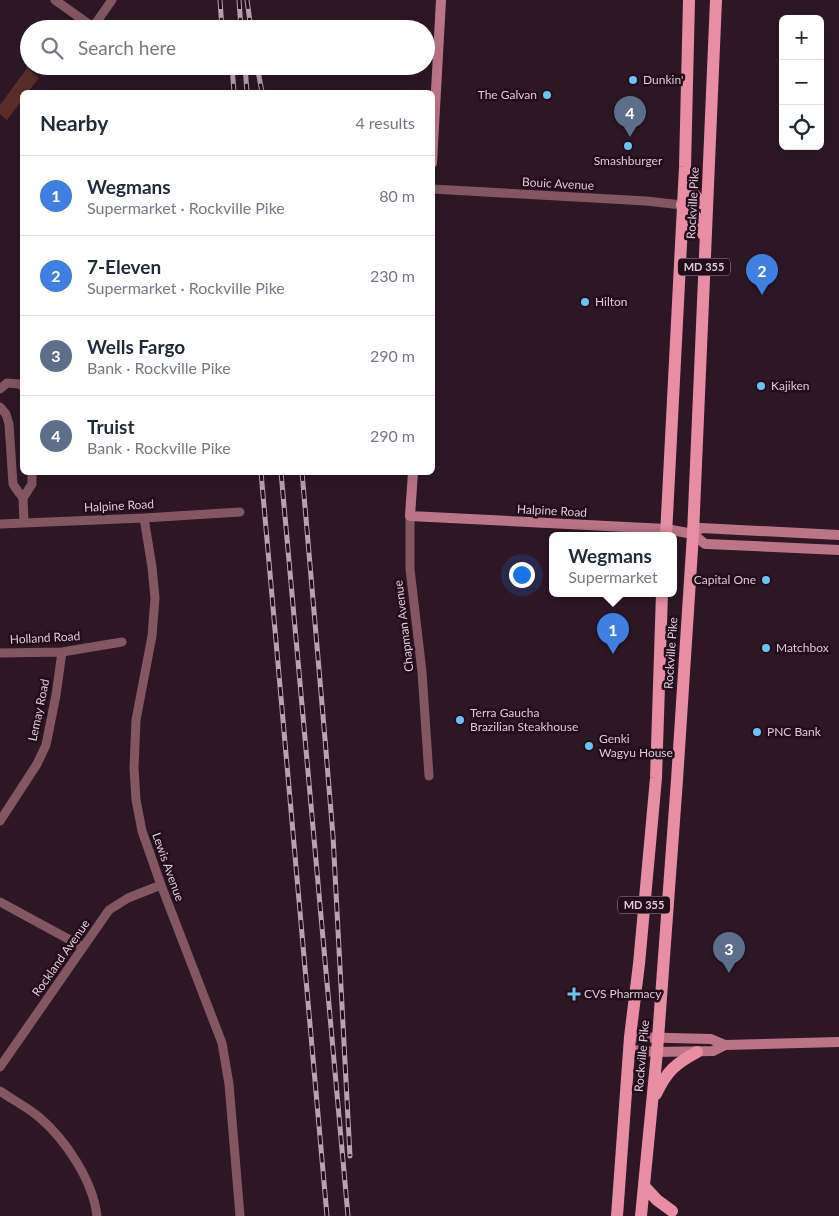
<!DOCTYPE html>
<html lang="en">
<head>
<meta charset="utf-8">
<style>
	:root { --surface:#fff; --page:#f6f6f7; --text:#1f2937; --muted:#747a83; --line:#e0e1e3; --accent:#d93025 }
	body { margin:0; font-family:Lato,sans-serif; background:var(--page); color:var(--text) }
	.controls { position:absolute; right:15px; top:15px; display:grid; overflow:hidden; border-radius:8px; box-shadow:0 5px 20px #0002 }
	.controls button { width:45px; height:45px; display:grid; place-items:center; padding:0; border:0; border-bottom:1px solid var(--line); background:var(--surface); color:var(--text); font:25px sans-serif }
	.you { position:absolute; left:521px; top:574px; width:18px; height:18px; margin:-12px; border:4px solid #fff; border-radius:50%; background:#1a73e8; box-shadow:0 0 0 8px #1a73e833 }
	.badge { display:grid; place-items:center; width:32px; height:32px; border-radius:50%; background:var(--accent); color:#fff; font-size:16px; font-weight:700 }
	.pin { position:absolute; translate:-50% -41px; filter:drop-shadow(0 1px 2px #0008) }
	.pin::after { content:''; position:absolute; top:26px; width:18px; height:15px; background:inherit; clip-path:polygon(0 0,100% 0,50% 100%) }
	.popup { position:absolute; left:549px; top:532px; width:128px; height:65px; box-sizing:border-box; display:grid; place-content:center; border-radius:8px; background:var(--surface); filter:drop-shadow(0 1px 4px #0005); font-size:16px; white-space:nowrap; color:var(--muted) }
	.popup b { font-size:19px; color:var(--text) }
	.popup::after { content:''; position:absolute; left:50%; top:100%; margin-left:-10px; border:10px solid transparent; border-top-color:var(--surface) }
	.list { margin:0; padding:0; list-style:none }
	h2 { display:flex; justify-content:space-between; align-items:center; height:65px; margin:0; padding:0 20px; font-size:21px }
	h2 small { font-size:16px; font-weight:400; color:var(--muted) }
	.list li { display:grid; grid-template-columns:32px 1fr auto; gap:15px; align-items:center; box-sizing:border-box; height:80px; padding:0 20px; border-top:1px solid var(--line) }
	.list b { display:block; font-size:19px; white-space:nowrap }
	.list p { margin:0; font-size:16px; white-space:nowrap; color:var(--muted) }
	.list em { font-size:16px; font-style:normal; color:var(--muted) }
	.icon { flex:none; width:28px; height:28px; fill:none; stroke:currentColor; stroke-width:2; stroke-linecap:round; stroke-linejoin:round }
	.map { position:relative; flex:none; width:839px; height:1216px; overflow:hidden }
	.search { position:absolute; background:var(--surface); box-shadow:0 5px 20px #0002; left:20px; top:20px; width:415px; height:55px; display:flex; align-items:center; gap:12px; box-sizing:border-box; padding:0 18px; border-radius:28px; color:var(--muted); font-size:19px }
	.panel { position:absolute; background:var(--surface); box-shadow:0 5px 20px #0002; left:20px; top:90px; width:415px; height:385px; border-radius:8px }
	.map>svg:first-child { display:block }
</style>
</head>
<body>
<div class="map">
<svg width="839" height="1216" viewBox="0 0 839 1216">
	<rect width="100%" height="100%" fill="#2d1725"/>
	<path fill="#5a2e2a" d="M27 68 39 78 28 92H22V100L7 120 0 114V105Z"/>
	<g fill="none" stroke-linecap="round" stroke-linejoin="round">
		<path stroke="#825761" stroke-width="9" d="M55 0 93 27 112 0
			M432 189 646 201 682 205
			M0 389 7 383 20 384 22 386
			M0 407 6 414 9 424 13 484 17 490 23 498
			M410 516V569L422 672 429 776
			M144 518 152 567 155 598 152 636 136 720 134 768 136 800 142 831 161 885 222 1043 229 1084 240 1216
			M24 523 23 498 32 484V472
			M0 524 144 518 240 512
			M0 653 62 652 122 642
			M0 821 37 764 46 745 56 695 62 652
			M0 902 83 947
			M0 1067 109 910 128 898 161 885
			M0 1091C13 1100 27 1107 39 1117 66 1140 93 1181 97 1216"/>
		<path stroke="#bb7587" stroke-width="10" d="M432 163 441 0
			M413 472 410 516 666 529 693 534 705 544H707L839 550
			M693 534 701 528 839 535
			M630 1037 711 1039 725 1045
			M630 1050 657 1052 713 1051 725 1045 839 1042"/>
		<path stroke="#e78da4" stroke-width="12" d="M686 172 694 194 700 202 707 206
			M682 205C696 212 698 221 703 234
			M666 535 685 167 689 0
			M656 1094C667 1071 675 1064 697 1052
			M644 1186 657 1200 672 1211
			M617 1216 630 1037 639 964 656 778 662 593
			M641 1216 657 1052 677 780 693 534 716 0"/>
		<g stroke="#b5a4af" stroke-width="5">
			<path id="rail" d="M220 0 222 29
				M239 0 241 29
				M247 0 251 29
				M232 66 234 92
				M245 66 247 92
				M257 66 262 92
				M261 472 327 1216
				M281 472 348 1216
				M302 472 325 739 333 836 350 1156"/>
		</g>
		<use href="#rail" stroke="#230d1b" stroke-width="3" stroke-dasharray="9" stroke-linecap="butt"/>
	</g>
	<g fill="#6bc3f2" stroke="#230d1b" stroke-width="2">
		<circle cx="633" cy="80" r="5"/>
		<circle cx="547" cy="95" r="5"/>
		<circle cx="628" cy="146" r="5"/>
		<circle cx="585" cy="302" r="5"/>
		<circle cx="761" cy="386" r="5"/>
		<circle cx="766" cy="580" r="5"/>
		<circle cx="766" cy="648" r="5"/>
		<circle cx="460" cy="720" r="5"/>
		<circle cx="757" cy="732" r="5"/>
		<circle cx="589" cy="746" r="5"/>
		<path d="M571.5 986.5h5v5h5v5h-5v5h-5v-5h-5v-5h5z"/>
	</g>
	<g text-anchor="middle" stroke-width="5" stroke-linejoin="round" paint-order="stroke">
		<g fill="#230d1b" stroke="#a5939f" stroke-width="1">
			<rect x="678" y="258.5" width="52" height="17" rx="4"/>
			<rect x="618" y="896.5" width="52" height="17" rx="4"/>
		</g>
		<g font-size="11" font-weight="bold" fill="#ddcdd7">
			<text x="704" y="271">MD 355</text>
			<text x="644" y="909">MD 355</text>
		</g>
		<g font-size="12" fill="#ddcdd7" stroke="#230d1b" text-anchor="start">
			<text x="643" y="84">Dunkin'</text>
			<text x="537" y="99" text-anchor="end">The Galvan</text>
			<text x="628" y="165" text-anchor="middle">Smashburger</text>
			<text x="595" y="306">Hilton</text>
			<text x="771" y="390">Kajiken</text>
			<text x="756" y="584" text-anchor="end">Capital One</text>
			<text x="776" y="652">Matchbox</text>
			<text x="470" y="717">Terra Gaucha<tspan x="470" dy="14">Brazilian Steakhouse</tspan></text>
			<text x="767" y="736">PNC Bank</text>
			<text x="599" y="743">Genki<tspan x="599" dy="14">Wagyu House</tspan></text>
			<text x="584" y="998">CVS Pharmacy</text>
		</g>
		<g font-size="12" fill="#ddcdd7" stroke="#230d1b">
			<text transform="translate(558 184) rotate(3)" y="4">Bouic Avenue</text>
			<text transform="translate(693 203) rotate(-87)" y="4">Rockville Pike</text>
			<text transform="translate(119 506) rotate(-3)" y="4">Halpine Road</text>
			<text transform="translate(552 511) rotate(3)" y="4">Halpine Road</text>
			<text transform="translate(404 626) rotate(-97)" y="4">Chapman Avenue</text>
			<text transform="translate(45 638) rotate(-3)" y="4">Holland Road</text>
			<text transform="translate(671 653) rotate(-86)" y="4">Rockville Pike</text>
			<text transform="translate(39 710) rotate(-78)" y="4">Lemay Road</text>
			<text transform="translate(168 867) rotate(70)" y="4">Lewis Avenue</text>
			<text transform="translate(61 958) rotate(-55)" y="4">Rockland Avenue</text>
			<text transform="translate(642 1056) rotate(-85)" y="4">Rockville Pike</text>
		</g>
	</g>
</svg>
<div class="controls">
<button>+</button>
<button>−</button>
<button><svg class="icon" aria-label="locate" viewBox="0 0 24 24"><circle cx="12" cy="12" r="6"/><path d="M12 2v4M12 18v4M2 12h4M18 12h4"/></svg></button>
</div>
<div class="you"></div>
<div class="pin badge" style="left:613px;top:654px;background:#3f7fe0">1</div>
<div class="popup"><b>Wegmans</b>Supermarket</div>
<div class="pin badge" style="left:762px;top:295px;background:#3f7fe0">2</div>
<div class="pin badge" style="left:729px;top:973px;background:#5c6f8a">3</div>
<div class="pin badge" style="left:630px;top:137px;background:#5c6f8a">4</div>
<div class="search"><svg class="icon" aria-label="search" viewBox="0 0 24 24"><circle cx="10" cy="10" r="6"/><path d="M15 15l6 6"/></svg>Search here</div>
<section class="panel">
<h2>Nearby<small>4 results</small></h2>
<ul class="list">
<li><span class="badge" style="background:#3f7fe0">1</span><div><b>Wegmans</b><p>Supermarket · Rockville Pike</p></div><em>80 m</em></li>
<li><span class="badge" style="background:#3f7fe0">2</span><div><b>7-Eleven</b><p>Supermarket · Rockville Pike</p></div><em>230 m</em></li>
<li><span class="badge" style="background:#5c6f8a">3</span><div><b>Wells Fargo</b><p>Bank · Rockville Pike</p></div><em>290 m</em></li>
<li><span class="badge" style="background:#5c6f8a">4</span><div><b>Truist</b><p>Bank · Rockville Pike</p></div><em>290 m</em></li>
</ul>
</section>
</div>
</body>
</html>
